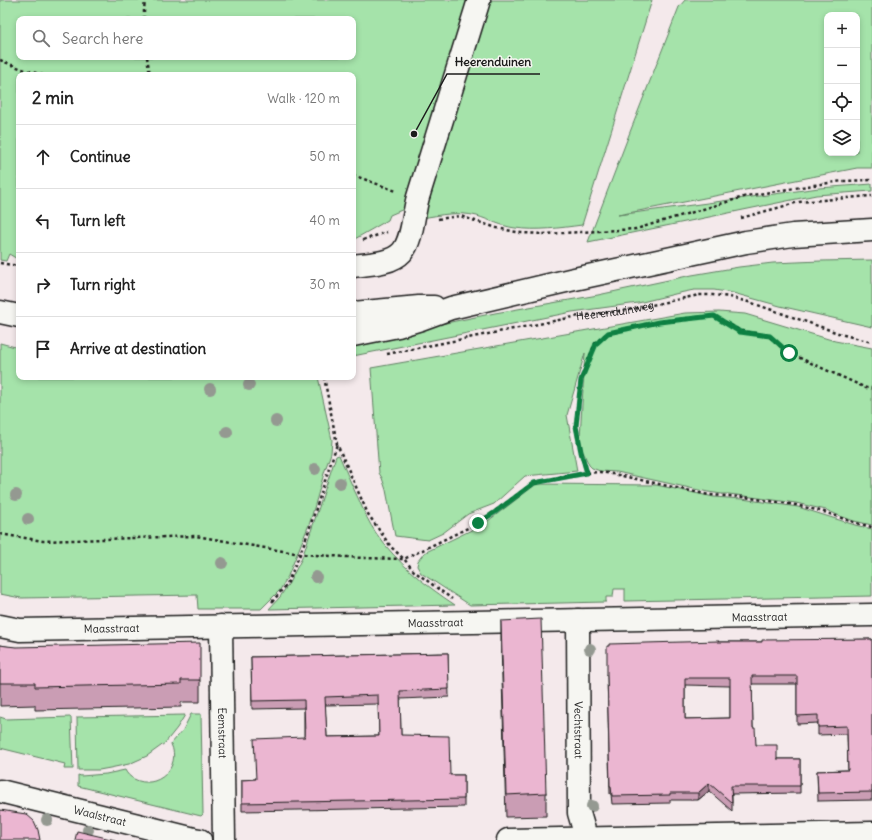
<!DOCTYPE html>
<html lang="en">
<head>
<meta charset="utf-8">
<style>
	:root { --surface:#fff; --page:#f2f2f2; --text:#222; --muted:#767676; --line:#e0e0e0 }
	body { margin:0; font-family:Delius,sans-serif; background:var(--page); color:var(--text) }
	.controls { position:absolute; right:12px; top:12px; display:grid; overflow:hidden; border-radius:8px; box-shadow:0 2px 6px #0003 }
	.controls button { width:36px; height:36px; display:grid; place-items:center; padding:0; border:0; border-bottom:1px solid var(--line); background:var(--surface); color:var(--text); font:20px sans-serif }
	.stop { position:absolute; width:12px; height:12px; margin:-9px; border:3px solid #0b8043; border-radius:50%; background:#fff }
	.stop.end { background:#0b8043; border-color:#fff; box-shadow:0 1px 4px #0008 }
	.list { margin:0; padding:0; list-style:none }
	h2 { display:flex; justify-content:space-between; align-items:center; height:52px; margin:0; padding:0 16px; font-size:17px }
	h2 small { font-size:13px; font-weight:400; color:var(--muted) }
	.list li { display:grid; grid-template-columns:26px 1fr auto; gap:12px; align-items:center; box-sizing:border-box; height:64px; padding:0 16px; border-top:1px solid var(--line) }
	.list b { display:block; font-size:15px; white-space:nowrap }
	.list em { font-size:13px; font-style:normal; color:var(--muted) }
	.icon { flex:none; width:22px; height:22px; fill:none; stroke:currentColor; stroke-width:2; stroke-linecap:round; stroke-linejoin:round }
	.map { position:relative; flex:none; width:872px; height:840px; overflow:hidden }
	.search { position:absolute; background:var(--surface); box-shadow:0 2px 6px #0003; left:16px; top:16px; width:340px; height:44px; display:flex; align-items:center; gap:10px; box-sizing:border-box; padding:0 14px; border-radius:8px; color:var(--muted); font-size:15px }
	.panel { position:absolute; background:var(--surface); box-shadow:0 2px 6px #0003; left:16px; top:72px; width:340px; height:308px; border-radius:8px }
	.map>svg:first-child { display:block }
</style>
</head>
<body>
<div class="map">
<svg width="872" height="840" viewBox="0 0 872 840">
	<rect width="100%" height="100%" fill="#f4e9eb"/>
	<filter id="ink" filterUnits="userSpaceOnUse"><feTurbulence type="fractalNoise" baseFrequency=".025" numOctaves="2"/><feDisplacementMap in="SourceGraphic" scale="8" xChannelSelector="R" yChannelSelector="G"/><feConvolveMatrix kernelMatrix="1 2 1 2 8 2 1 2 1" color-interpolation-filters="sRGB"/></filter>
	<g filter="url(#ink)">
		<path fill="#a5e3aa" stroke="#608063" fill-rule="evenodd" d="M0 0H652L582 225C560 228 537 231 515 228 501 226 490 220 477 216 458 211 440 215 422 218L425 200 390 215 388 220 353 240V75H19V260L9 254 6 261 0 260ZM19 19H353V57H19Z
			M685 0H872V168H857L618 215 819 188 872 184V191L816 195 588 242 630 132 679 7ZM827 15H857V153H827Z
			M872 260V327L780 306 733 293 714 290H694L679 293 638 303 572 312 353 356V342L495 313 598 295 692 275 739 267 773 263 821 261Z
			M719 312 745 314 835 341 872 348V525L854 521 840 516 826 510 796 503 729 494H722L708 492 617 472 600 471 592 468 589 465 582 450 580 438 585 353 567 415 577 471 525 476 494 504 468 514 443 533 428 540 395 536 386 490 382 478 379 473 371 368 685 313Z
			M0 343 19 348V377H318L332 440 331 453 325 470 310 522 288 576 280 590 261 609H198L197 595 21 598 0 594Z
			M339 455C346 471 352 486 359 500 364 512 369 523 376 533 397 563 425 585 455 605L269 609 280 597 289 583 302 558 336 456Z
			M536 484 656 485 714 497 742 499 798 507 855 525 872 529V596L625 601V589H614L613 597H606V602L470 605 421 573 417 566 418 561 424 553 484 524Z
			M191 714H201L203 814 201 816 78 786V775L81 776 106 774 125 770C127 774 130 777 134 779 157 791 182 767 171 744L183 730Z
			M185 715 177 728 165 743 147 756 129 764 110 768 99 770H78L77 717Z
			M0 717 6 719 71 717 73 769H64L65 764 0 748Z"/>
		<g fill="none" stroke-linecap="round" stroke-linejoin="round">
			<g stroke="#1c1c1c" stroke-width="25">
				<g id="minor">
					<path d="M353 266C368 264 391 264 402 252 413 239 413 214 418 197 438 131 459 66 479 0"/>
					<path id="s2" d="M578 620 579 813 587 840"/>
					<path id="s3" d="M0 626 20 630 872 615"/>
					<path id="s4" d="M221 626 224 840"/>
					<path id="s5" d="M0 791 194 839 200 840"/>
					<path d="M508 840 872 833"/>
				</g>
			</g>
			<g stroke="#1c1c1c" stroke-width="25">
				<path id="major" d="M0 312 19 316
					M353 313 419 307H434
					M353 335 398 326 421 319 451 308 570 280 746 242 793 235 872 230"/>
			</g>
			<g stroke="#1c1c1c" stroke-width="2.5" stroke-dasharray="3 3" stroke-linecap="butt">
				<path d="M144 19V10L145 0"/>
				<path d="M147 57 150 75"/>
				<path d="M0 60 22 69 43 75"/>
				<path d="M353 175 396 191"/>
				<path d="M741 218 799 202 872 196"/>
				<path d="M438 219 460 216 497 228 521 233 544 234 636 229 747 196 807 186 843 181 872 180"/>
				<path d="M363 240 387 232"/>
				<path d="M0 263 19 266"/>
				<path id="s1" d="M387 354 579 316 628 310 699 295H713L730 297 752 303 844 335 872 342"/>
				<path d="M324 377 337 444 368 514 391 547 404 559 414 571 452 599"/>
				<path d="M587 473 600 472 618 475 709 495 744 497 796 505 824 512 856 523 872 527"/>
				<path d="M0 534 43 541 196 536 300 554 363 558 404 559 478 523 493 513 534 483 587 473 581 452 576 426 581 380 595 344 608 333 659 322 714 316 740 331 769 336 789 353 866 388H872"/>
				<path d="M272 602 287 584 300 554 309 530 337 444"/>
			</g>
			<use href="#minor" stroke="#f6f6f2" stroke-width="22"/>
			<use href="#major" stroke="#f6f6f2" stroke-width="22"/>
		</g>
		<g fill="#949991">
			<circle cx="249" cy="385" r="6"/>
			<circle cx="210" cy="389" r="6"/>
			<circle cx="276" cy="421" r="6"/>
			<circle cx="227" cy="432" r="6"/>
			<circle cx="315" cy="469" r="6"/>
			<circle cx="340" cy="483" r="6"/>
			<circle cx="16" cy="495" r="6"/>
			<circle cx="28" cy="519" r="6"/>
			<circle cx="222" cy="563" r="6"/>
			<circle cx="316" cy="577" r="6"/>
			<circle cx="590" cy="649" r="6"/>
			<circle cx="592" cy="806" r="6"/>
			<circle cx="47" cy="820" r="6"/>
			<circle cx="88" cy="830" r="6"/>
		</g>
		<path fill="#ca9db4" stroke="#1c1c1c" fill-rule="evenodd" d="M501 621 546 793V816L506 817 501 643Z
			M872 639V800L818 801 817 771 848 770 847 734 818 735V723L797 724V684H752L753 728 756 745 777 759H800V793L732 794V811L709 791 698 800H670V803L612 804 611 794H610L607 674 718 642H762ZM685 685 730 686V718L685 719Z
			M0 645 200 680V702H181V707L35 710V705L0 706Z
			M448 653 449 697 400 699 401 735 450 775H464V807L242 811V780L255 779 304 737V708L252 709 251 657ZM378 704 379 736 327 737 325 705Z"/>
		<path fill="#a47f92" stroke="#1c1c1c" d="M709 783V791L698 800V793Z"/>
		<path fill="#ebb6d1" stroke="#1c1c1c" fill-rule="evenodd" d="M541 619 546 793 506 795 501 621Z
			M872 639V792L818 793 817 771 848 770 847 726 818 727V715L797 716V676H752L753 728H755L756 745H777V759H800V786H731L732 803 709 783 698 793H670V795L612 796 611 786H610L607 674V646H609V644L719 641 718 642H762V640ZM685 678H730V718L685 719Z
			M200 643V680H181V684L35 687V683H0V645L7 646 16 647Z
			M448 653 449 689 400 691 401 735 449 736 450 775H464V799L242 803V780L256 779 254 739 305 737 304 700 252 701 251 657ZM378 695 379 736 327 737 325 697Z
			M0 810 26 814 34 821 38 830 40 840H0Z
			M77 831 115 840H75Z"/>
	</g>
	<g fill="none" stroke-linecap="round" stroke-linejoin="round" filter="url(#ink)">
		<path stroke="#0b8043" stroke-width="5" d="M478 523 494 513 534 483 587 473 581 452 576 426 581 380 596 344 608 333 659 322 714 316 740 332 770 336 789 353"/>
	</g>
	<g text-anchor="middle" stroke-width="3" stroke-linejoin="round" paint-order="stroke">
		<g font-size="11" fill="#1c1c1c" stroke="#f6f6f2">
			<text dy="4" stroke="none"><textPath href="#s1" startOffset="232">Heerenduinweg</textPath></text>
			<text dy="4" stroke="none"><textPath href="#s3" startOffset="760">Maasstraat</textPath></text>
			<text dy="4" stroke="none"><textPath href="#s3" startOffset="436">Maasstraat</textPath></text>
			<text dy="4" stroke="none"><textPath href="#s3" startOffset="112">Maasstraat</textPath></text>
			<text dy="4" stroke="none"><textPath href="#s2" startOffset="110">Vechtstraat</textPath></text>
			<text dy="4" stroke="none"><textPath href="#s4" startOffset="107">Eemstraat</textPath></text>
			<text dy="4" stroke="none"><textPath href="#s5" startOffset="103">Waalstraat</textPath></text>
		</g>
	</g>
	<path fill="none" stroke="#1c1c1c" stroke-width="1.5" d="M414 134L447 74H540"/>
	<circle fill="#1c1c1c" stroke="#f6f6f2" stroke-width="1.5" cx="414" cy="134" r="4"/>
	<g font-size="12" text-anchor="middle" font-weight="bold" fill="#1c1c1c" stroke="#f6f6f2" stroke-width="3" stroke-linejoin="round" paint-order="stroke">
		<text x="493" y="66">Heerenduinen</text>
	</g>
</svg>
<div class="controls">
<button>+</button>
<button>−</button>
<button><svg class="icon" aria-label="locate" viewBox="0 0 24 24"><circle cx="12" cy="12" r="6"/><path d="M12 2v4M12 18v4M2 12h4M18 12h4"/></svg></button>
<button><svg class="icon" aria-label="layers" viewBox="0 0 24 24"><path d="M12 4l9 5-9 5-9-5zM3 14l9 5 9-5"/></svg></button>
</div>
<div class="stop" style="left:789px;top:353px"></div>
<div class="stop end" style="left:478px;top:523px"></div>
<div class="search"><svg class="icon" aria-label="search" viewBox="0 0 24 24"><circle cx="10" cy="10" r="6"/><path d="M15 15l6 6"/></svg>Search here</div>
<section class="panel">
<h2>2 min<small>Walk · 120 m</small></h2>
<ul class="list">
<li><svg class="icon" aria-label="ahead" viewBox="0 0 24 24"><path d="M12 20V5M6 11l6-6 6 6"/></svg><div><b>Continue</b></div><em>50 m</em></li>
<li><svg class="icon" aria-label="left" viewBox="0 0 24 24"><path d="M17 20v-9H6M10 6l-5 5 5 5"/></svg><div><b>Turn left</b></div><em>40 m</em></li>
<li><svg class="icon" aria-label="right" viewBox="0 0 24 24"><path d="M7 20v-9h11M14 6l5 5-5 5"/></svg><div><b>Turn right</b></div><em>30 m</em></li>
<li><svg class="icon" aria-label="arrive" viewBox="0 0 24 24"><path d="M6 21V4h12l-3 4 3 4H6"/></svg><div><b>Arrive at destination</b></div></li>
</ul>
</section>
</div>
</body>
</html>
